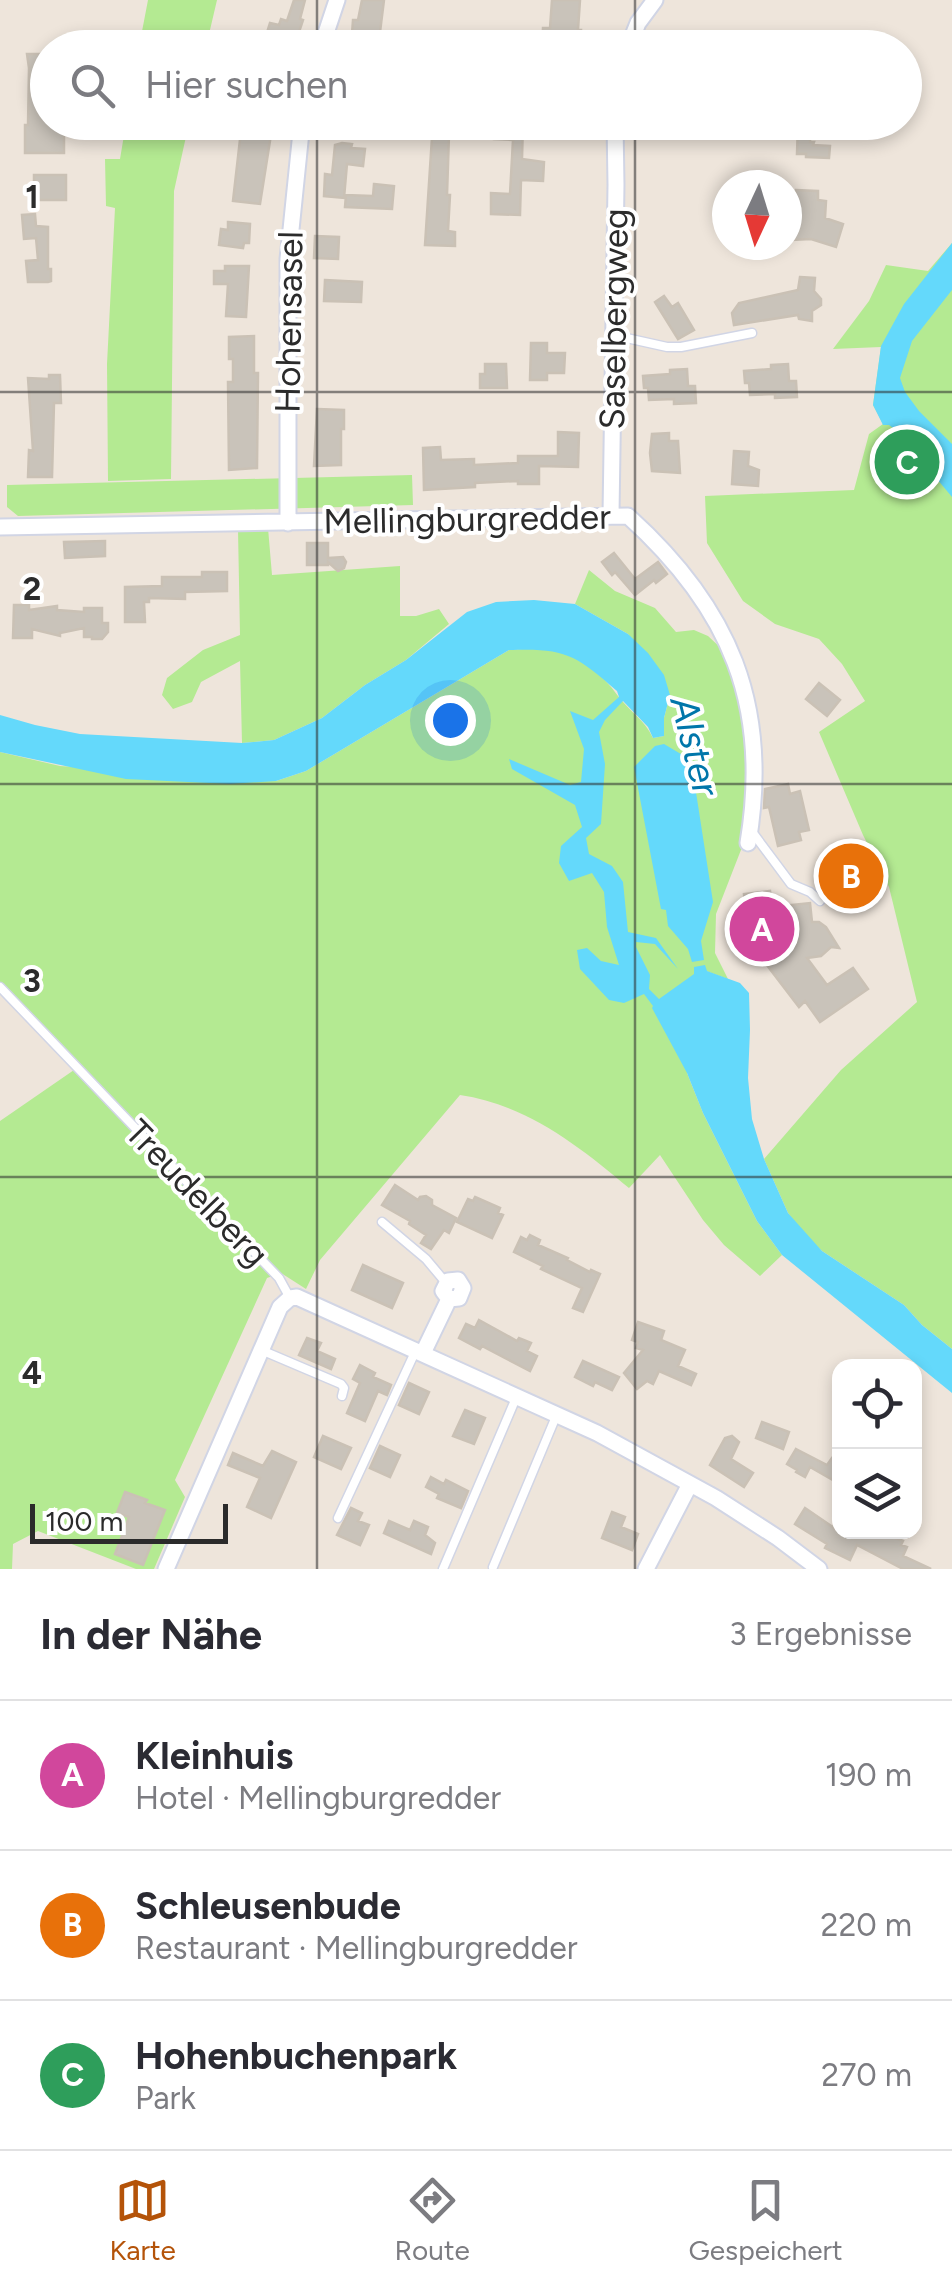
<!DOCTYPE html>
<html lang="de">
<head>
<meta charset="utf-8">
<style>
	:root { --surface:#fff; --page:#f2f2f3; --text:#2b2b33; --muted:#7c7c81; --line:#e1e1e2; --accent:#b45309 }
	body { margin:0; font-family:Figtree,sans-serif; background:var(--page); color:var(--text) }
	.controls { position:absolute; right:30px; bottom:30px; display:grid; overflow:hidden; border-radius:20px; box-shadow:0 5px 15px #0003 }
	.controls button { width:90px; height:90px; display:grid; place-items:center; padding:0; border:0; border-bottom:2px solid var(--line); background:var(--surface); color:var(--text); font:50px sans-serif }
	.compass { position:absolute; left:712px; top:170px; width:90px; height:90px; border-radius:50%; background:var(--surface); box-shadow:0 5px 15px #0003; rotate:184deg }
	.scale { position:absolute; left:30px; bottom:25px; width:198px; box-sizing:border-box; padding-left:10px; border:5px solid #2b2b2b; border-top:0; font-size:28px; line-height:35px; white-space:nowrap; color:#2b2b2b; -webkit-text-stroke:8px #fff; paint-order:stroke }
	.you { position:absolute; left:450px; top:720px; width:35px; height:35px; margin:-25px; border:8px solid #fff; border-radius:50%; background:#1a73e8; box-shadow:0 0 0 15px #1a73e833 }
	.badge { display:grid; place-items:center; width:65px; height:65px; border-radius:50%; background:var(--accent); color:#fff; font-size:32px; font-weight:700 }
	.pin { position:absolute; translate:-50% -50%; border:5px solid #fff; box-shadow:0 2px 10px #0006 }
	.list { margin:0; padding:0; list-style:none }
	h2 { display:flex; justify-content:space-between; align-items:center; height:130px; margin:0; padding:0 40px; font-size:42px }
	h2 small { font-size:32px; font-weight:400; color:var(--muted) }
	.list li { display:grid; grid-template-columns:65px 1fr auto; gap:30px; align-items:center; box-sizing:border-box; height:150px; padding:0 40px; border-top:2px solid var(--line) }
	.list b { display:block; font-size:38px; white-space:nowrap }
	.list p { margin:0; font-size:32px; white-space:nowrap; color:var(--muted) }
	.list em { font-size:32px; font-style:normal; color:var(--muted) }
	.icon { flex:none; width:55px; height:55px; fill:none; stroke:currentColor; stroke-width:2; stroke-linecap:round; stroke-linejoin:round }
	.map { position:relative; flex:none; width:952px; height:1569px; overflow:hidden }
	.search { position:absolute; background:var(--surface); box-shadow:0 5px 15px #0003; left:30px; right:30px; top:30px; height:110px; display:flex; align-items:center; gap:25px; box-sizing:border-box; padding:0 35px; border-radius:55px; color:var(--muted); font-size:38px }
	.sheet { height:580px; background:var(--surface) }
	nav { display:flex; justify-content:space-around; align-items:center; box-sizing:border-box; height:140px; border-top:2px solid var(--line); background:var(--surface); font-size:28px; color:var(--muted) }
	nav a { display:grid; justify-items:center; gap:5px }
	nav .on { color:var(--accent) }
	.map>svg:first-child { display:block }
</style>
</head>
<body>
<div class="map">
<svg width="952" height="1569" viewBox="0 0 952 1569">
	<rect width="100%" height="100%" fill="#eee5db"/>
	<path fill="#b4ea92" d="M148 0H217L206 47H139Z
		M126 123H189L174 191 171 479 108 481 107 364 115 208 106 206 105 159H120Z
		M952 243V1349L922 1325 904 1305 822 1251 805 1235 788 1213 764 1159 841 1070 917 1002 889 887 863 835 819 732 865 701 842 664 819 639 775 624 743 601 707 543 705 496 854 490 869 434 883 424 873 405 881 347 833 349 869 301 886 265 928 271Z
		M412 475 413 505 18 516 7 507V485Z
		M268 528 272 575 400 566V616H416L439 609 449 624 406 660 365 685 322 718 274 740 242 743 240 661 201 682 192 702 173 709 162 695 167 678 203 650 240 635 238 530Z
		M589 570 615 591 655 608 676 632 694 630 708 636 723 650 743 699 750 766 746 837 716 914 715 953 728 979 706 971 687 1073 703 1113 757 1221 782 1255 760 1276 724 1245 703 1220 660 1155 629 1188C579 1146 527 1105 460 1095L320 1260 306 1289 281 1273 267 1278 175 1480 185 1497 154 1569H136L38 1531 13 1544 12 1569H0V1121L74 1070 0 994V752L60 766 276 781 306 771 509 650C522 649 536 647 549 649 577 654 603 674 618 696 629 711 645 720 653 738L664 736V718L670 695 628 634 575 604Z"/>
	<path fill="#64d9fb" d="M952 243V290L912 341 900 378 905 392 919 411 952 444V497L897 431 889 425H883L873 405 881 346 904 304Z
		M534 600 575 604 628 634 648 653 664 675 670 695 664 718V736L653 738 648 727 623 701 605 720 599 732 605 764 601 824 586 838 589 854 612 866 623 882 628 932 656 938 678 969 655 944 636 942V947L650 975 649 989 659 999 694 974V967L705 965 707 971 740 983 749 993 750 1030 748 1078 752 1119 764 1159 788 1213 822 1251 904 1305 922 1325 952 1349V1393L782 1255 757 1221 703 1113 687 1073 652 1008 653 1006 644 994 624 1003 609 1000 580 969 577 950 587 948 601 961 619 965 607 927 604 892 592 873 569 881 559 863 561 846 582 827 575 805 512 769 509 759 570 785 581 782 584 749 570 711 593 720 619 697 617 691C575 654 565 648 509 650L306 771 276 781 230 784 126 779 0 752V715L35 725 80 734 242 743 274 740 322 718 365 685 406 660 467 612 496 602Z
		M664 744 691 760 713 902 701 941 704 960 692 962 688 949 668 926 666 910 661 909 634 767 655 746Z"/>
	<path fill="#c9c3ba" stroke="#cac1b5" stroke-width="2.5" d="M294 0H305L300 19 303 20 295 44 288 41 287 46 265 39 270 23 279 25 281 19 287 21Z
		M362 0H384L378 48H351L353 20H358Z
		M552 0H580L578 30H581L580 48 542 47 543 28H550Z
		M27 54H45L46 70H40L42 98 48 100V125H64V153H25V125H28L29 68Z
		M242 122H273L260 204 233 201Z
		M433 122H454L453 135H449L447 195H450L448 231 455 232V246L425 245Z
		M798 122H811L810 142H814L813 145 830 146 829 158 806 157V154H797Z
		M495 123 523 124 522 159 544 162 543 181 521 180 520 215 491 214V193L510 194 513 140 494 139Z
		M342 143 352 144 351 148 365 149 363 166 347 164 344 198 324 196 325 174 332 175 335 145Z
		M34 175H66V200H34Z
		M374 184 394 186 392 209 345 207 346 195 373 196Z
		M796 190 818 191V200L826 201 825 218 843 224 836 247 811 239 792 240V199H795Z
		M35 214 36 226 48 227V269H51V281L48 282H28L26 261 38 260 36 238 24 239 22 215Z
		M228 222 250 224 249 243H244L243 248 219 245 221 229 228 230Z
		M315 236 339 237 338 259 314 258Z
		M225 266H249L246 317 226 316 228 284H214V271H225Z
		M800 277 815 278 814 291 821 299V305L812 311V321L799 319 798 315 734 325 732 313 739 303 798 290Z
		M325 280 362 282 361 302 324 301Z
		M664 296 672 307 678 303 694 330 678 339 655 302Z
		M254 336V373H258L257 468 229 470 228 382H233V359H229V337Z
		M531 343H547V353H565L564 373H547V380H530Z
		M485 364H506L507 388H480V374H485Z
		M788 364 789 381H796L797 397 775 398V394L750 395 749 383H745L744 371 771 369V365Z
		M687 369 688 386H695L696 403 674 404V399L649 400 648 388H644L643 376 670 374V370Z
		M49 375H60L61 403H54L52 477H28L29 450 33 451 28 378 49 379Z
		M317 409 344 410V429H341V465L314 466Z
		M558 432 579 433 578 467 539 466V484H518V481L475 483V487L424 490 423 448 440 447 441 460 474 459V465L518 463V456H558Z
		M669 433V441H678L680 473 652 471 650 453 652 434Z
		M734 451 749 452 748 466 759 470 758 486 732 484Z
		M105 541V556L65 558 64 542Z
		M307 543H328V558L343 557 346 562 344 568 338 571 328 562V565H307Z
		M614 553 635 579 658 562 667 574 656 583 654 580 635 595 615 572 612 575 602 562Z
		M202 572H227V591L185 592V599L149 598V602H144L145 622H125V587L162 586V577H202Z
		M14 605H29V610L57 606V610L84 612V608H102V623H108V632L102 639H92V637H84V628L60 633V636L32 629V638H13Z
		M819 683 840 700 827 716 806 699Z
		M788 784 790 794 800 791 809 830 799 832 801 840 778 846 769 807 764 808 765 789Z
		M860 858 875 895 852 904 836 868Z
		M770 891 772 907 810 903 812 922H819L826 927 839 948 831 947 821 956 807 958 827 985 853 968 868 989 820 1022 805 1001 799 1007 750 943 744 894Z
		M395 1185 418 1200 420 1197 426 1196 432 1200V1205L456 1218 449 1233 444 1230 431 1249 421 1243 426 1235 409 1224 410 1221 382 1205Z
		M475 1197 500 1208 498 1213 503 1215 492 1238 457 1222 468 1199 473 1201Z
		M530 1235 540 1240 538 1245 568 1258 567 1260 590 1272 591 1270 600 1274 583 1312 573 1308 582 1288 541 1269 543 1266 514 1252 521 1237 527 1240Z
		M363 1265 403 1283 392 1308 352 1290Z
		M479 1320 517 1341 519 1338 531 1343 527 1351 537 1356 530 1371 482 1346 480 1349 459 1338 466 1324 475 1328Z
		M638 1322 664 1331 661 1340 685 1350 678 1366 696 1374 691 1385 659 1371 653 1384 647 1381 637 1389 624 1373 643 1350 636 1348 638 1342 632 1340Z
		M307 1338 321 1343 317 1351 335 1359 331 1369 299 1355Z
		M583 1361 619 1377 612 1390 595 1382 593 1386 575 1377Z
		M360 1365 375 1373 373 1377 391 1385 387 1395 378 1391 365 1421 347 1413 360 1383 353 1379Z
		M409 1383 429 1392 419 1414 399 1405Z
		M465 1410 485 1418 474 1444 453 1436Z
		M762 1422 789 1432 783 1449 756 1438Z
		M323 1436 351 1448 341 1469 314 1457Z
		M732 1436 739 1442 731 1459 753 1473 744 1487 710 1465 725 1438Z
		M380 1446 400 1455 390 1477 370 1468Z
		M796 1449 827 1465 832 1458 840 1463V1484L810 1467 805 1477 796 1472 797 1470 787 1464Z
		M272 1451 296 1462 271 1518 247 1507 260 1478 228 1465 233 1453 263 1466Z
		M431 1477 444 1484 446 1480 468 1491 461 1508 437 1498 439 1494 426 1487Z
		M125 1492 147 1500 145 1503 165 1510 143 1565 115 1554 129 1517 117 1513Z
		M351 1508 362 1513 358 1521 369 1525 360 1545 337 1535Z
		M805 1508 840 1532H890L889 1535 903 1541 901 1545 907 1547 903 1556 931 1569H903L857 1545 850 1560 825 1548 827 1544 795 1524Z
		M612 1512 625 1517 621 1527 638 1534 632 1550 602 1538Z
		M389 1521 410 1530 414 1521 428 1527 425 1535 435 1543 431 1554 384 1533Z"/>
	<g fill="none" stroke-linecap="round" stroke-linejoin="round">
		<g stroke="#d1d5e5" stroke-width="11">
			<path id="service" d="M613 335 667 347H681L752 333
				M750 829 791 884 810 892 820 901
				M0 987 279 1278 290 1298
				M382 1222 426 1259 447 1284
				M261 1350 341 1384 344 1388 342 1396
				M338 1518 416 1350
				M493 1567 557 1414
				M443 1569 516 1398"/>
		</g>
		<g stroke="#d1d5e5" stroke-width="19">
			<path id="minor" d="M321 48 337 0
				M628 48 638 23 655 0
				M611 515 616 185 615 122
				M288 523V259L302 122
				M0 527 628 516C730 608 771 705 748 843
				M423 1353 449 1299 459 1298 463 1288 458 1280 448 1281 443 1291 449 1299
				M166 1569 280 1307 290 1298 297 1297 597 1433 716 1498 778 1538 819 1569
				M646 1569 690 1484"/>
		</g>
		<use href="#service" stroke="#fff" stroke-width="8"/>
		<use href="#minor" stroke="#fff" stroke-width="15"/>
	</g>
	<path fill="none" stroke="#2b2b2b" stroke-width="2.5" stroke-opacity="0.55" d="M317 0V48M635 0V48M317 122V1569M635 122V1569M0 392H952M0 784H952M0 1177H952"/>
	<g text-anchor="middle" stroke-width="8" stroke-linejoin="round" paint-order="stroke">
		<g font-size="35" fill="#2b2b2b" stroke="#fff">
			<text transform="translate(614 319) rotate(-89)" y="12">Saselbergweg</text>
			<text transform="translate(289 322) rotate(-89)" y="12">Hohensasel</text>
			<text transform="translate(467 519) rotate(-1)" y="12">Mellingburgredder</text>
			<text transform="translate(197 1193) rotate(46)" y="12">Treudelberg</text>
		</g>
		<g font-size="38" font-style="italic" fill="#0076aa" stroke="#fff">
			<text transform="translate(695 746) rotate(76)" y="13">Alster</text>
		</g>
	</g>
	<g font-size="32" text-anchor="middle" font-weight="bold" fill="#2b2b2b" stroke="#fff" stroke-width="8" stroke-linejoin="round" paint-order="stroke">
		<text x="32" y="208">1</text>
		<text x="32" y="600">2</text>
		<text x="32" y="992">3</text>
		<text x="32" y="1384">4</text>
	</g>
</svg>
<div class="controls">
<button><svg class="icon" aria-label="locate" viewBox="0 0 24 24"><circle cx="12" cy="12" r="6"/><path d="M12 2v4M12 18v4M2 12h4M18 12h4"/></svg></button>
<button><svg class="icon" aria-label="layers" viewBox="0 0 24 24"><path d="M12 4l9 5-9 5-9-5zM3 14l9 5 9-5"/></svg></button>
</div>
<svg class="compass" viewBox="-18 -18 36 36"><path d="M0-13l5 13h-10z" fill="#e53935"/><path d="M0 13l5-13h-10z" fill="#7c7c81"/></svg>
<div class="scale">100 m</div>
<div class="you"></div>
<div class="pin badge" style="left:762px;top:929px;background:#d1479c">A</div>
<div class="pin badge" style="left:851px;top:876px;background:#e8710a">B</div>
<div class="pin badge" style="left:907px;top:462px;background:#2e9e5b">C</div>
<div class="search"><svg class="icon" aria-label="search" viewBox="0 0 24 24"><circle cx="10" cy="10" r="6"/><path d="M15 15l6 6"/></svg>Hier suchen</div>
</div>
<section class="sheet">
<h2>In der Nähe<small>3 Ergebnisse</small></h2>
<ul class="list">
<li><span class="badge" style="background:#d1479c">A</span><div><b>Kleinhuis</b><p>Hotel · Mellingburgredder</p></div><em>190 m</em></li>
<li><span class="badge" style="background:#e8710a">B</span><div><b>Schleusenbude</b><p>Restaurant · Mellingburgredder</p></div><em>220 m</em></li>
<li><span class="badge" style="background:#2e9e5b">C</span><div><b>Hohenbuchenpark</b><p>Park</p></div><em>270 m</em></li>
</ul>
</section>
<nav>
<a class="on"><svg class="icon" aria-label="map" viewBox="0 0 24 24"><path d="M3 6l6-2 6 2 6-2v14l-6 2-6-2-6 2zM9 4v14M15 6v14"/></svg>Karte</a>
<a><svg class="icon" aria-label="directions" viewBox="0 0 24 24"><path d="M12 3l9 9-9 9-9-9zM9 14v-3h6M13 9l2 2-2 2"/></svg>Route</a>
<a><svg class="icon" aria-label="saved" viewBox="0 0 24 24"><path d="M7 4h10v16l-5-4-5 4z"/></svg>Gespeichert</a>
</nav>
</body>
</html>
